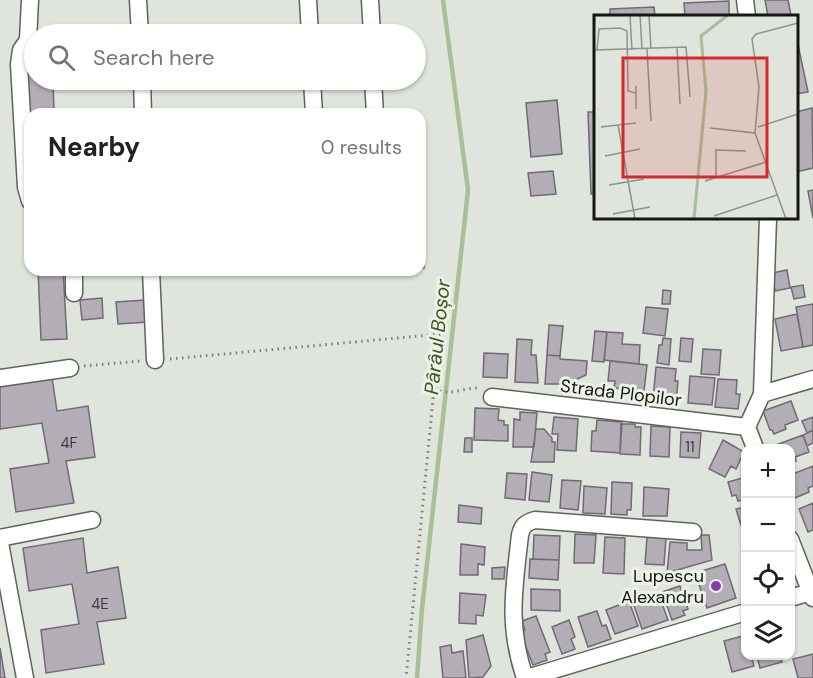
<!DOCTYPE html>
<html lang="en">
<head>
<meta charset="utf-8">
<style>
	:root { --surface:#fff; --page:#f2f2f2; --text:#202124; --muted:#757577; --line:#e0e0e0 }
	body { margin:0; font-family:"DM Sans",sans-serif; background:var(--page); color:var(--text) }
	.controls { position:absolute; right:18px; bottom:18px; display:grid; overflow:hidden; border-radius:12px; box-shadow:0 2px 4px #0004 }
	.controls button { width:54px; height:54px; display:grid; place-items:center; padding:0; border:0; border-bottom:2px solid var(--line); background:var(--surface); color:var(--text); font:30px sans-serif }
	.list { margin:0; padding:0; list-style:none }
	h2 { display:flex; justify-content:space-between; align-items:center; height:78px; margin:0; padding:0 24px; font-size:26px }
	h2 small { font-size:20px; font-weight:400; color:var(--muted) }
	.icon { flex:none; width:33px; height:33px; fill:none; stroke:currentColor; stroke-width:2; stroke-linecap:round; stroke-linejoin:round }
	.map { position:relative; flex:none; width:813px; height:678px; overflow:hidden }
	.search { position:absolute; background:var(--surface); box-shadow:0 2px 4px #0004; left:24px; top:24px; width:402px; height:66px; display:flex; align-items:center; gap:15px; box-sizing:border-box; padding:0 21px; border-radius:33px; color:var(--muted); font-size:22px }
	.panel { position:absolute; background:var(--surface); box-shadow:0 2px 4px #0004; left:24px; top:108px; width:402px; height:168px; border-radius:18px }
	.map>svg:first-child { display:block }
</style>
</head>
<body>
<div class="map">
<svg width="813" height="678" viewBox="0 0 813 678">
	<rect width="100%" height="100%" fill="#dfe5dc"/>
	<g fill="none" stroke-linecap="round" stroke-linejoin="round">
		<path stroke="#a8c097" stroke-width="4.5" d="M417 678 422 609 468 190 443 0"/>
	</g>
	<path fill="#b3adb6" stroke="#706a72" stroke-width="1.5" d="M765 0H788L791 15 768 16Z
		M729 1V16H685L684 3Z
		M654 7 655 16H610V9Z
		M796 35 808 92 796 94Z
		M26 67H34V80H53L54 114H30Z
		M557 100 562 154 531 157 526 103Z
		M812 108 813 168 796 172V112Z
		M588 112H596V193L591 194Z
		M553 171 556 194 531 196 528 173Z
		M813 190V218L808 191Z
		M420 223 424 268 420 269Z
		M38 270H63L67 339 41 340Z
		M787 270 790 288 775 291 772 273Z
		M803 285 805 297 794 299 791 287Z
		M663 290 671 291 670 304H662Z
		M102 298 103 318 82 320 80 300Z
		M146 300 148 322 118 324 116 302Z
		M813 304V345L803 347 796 307Z
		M646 307 668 309 665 336 643 333Z
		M797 314 803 347 781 351 775 319Z
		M549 325 563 326 560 356 547 355Z
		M595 331 607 332 604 362 592 361Z
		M607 332 623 333 622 344 640 345 639 364 604 360Z
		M663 338 671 339 669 365 657 363 659 345H662Z
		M681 338 693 339 691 362 679 361Z
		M517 339 532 340 531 355H536L538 383 515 382Z
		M703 349 721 350 719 375 701 374Z
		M484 353 508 354 507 378 483 377Z
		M547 355 560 356V359L587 361 586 375 567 384H545Z
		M610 361 647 365 644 391 614 388 615 381H608Z
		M656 367 676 369 675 381H678L676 402 653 399Z
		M690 376 715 378 712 405 688 403Z
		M52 377 57 411 88 406 95 457 66 461 74 503 16 512 10 469 49 463 42 423 0 429V386Z
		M718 379 737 380 736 394H740L738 409 715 407Z
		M791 401 798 420 785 425 786 429 774 434 772 430H770L763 411Z
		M475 408 499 409 498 420 504 421V425H508V441L474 440Z
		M520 412 537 413 534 447H513L514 419 520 420Z
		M554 417 578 419 576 451 557 450 558 434H552Z
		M813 417V430L807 433 802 421Z
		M597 420 622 422 620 453 591 451 592 431H596Z
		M621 424H635V427H641L640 455 620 454Z
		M651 426 670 427 669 457 650 456Z
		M536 429H544L552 438V442H555L554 462H531Z
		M813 430V443L807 446 803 435Z
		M681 432 701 433 699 458 680 457Z
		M803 435 809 452 795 457 796 461 790 463V448H777L776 445Z
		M465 438H472V452H464Z
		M723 440 744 452 736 469 731 466 725 477 709 469Z
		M813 466V486L808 488 809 492 795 498 790 487V475Z
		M532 472 552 475 549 502 529 500Z
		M507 473 527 474 525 500 505 498Z
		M746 477V499L738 501 736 495 732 496 728 482Z
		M562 480 581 481 578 510 560 508Z
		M612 482 632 483 631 510H627V515L611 514Z
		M584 486 607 488 605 514 583 513Z
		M644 487 669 489 667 516H643Z
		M813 503V530L808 532 799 509Z
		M459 505 482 508 481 524 458 522Z
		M746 507V527L742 528 736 509Z
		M575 534 596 535 594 563H574Z
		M534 535 560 536 559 560 533 559Z
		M701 535H709L712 560 667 573 670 542 687 543V550H702Z
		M605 537 625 538 624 574 603 573Z
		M647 537 666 538 664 565 645 564Z
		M83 538 87 573 118 567 126 618 97 622 104 664 46 673 41 630 79 624 72 584 29 591 23 548Z
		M461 544 485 547 484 565 478 564V575H460Z
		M530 559 559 560 558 580 529 578Z
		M725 564 736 598 707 608 695 573Z
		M505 567 504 579H492V568Z
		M680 586 688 609 683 611 685 615 672 620 662 592Z
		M531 589 560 590V611L531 610Z
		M460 593 486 595 483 616 476 615V624L459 623Z
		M650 594 652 598 659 595 668 620 642 629 632 600Z
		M629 601 638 626 615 634 606 610Z
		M597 611 602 626 606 625 611 639 588 647 578 617Z
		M536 616 550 652 545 654 547 660 533 665 520 632 525 630 522 621Z
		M569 620 575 637 571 639 575 649 562 654 552 627Z
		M483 635 491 666 483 677 469 678 466 640Z
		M746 635V656H751L754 666 732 672 724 641Z
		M451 645 452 653 463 651 466 678H443L440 647Z
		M0 648 5 678H0Z
		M813 654V678H798L793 659Z
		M757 656H780L782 662 760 668Z"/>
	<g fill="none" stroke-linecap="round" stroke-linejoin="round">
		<g stroke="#5e635b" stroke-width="19">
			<path id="minor" d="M138 0 140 34
				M308 0 310 34
				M370 0 372 34
				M745 0 747 16
				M142 80 143 114
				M312 80 314 114
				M373 80 375 114
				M30 201 26 187 19 64 21 50 28 40 30 0
				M74 270V293
				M151 270 155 360
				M0 378 70 368
				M762 394 813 379
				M492 397 747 427
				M755 448 747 427 762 394 768 218
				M0 538 92 520
				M790 539 813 598
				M0 543 25 678
				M790 598 811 592
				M525 678C507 625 514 589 520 535 522 526 525 523 535 520L693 532
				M527 678 746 612"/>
		</g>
		<path stroke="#797d77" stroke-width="3" stroke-dasharray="1.5 4.5" stroke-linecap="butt" d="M170 359 441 334 434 389 406 678
			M84 366 140 361
			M434 389C450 397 463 387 481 388"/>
		<use href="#minor" stroke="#fff" stroke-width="16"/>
	</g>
	<circle fill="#8b3cac" stroke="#edf2e9" stroke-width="2" cx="716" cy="586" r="6"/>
	<g text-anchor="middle" stroke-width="6" stroke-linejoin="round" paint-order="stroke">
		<g font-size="15" fill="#3c3c3c">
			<text x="69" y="448">4F</text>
			<text x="690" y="452">11</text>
			<text x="100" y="609">4E</text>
		</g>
		<g font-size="18" fill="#151714" stroke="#edf2e9">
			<text transform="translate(621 393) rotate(7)" y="6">Strada Plopilor</text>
		</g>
		<g font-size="18" fill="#151714" stroke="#edf2e9" text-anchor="end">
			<text x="704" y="582">Lupescu<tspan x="704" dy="21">Alexandru</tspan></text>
		</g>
		<g font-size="20" font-style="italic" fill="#3a581e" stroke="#edf2e9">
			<text transform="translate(437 337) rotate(-84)" y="7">Pârâul Boșor</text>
		</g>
	</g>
	<g transform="translate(594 15)">
		<rect width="204" height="204" fill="#dfe5dc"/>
		<path fill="none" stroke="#a8c097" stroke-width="3" d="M100 204 112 76 107 21 134 0"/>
		<path fill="none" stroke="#8e938c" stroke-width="1.5" d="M36 0 38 35M46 0 48 34M55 0 57 34M83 32 86 89M53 34 57 106M0 35 92 32 96 82M3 35 5 14 26 13 33 16 34 76 42 78M42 71V94M24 110 41 204M7 112 42 108M164 112 204 99M116 113 161 118M11 141 46 134M122 162V135L152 136M111 166 172 147M15 170 50 164M19 199 56 192M120 201 183 180M192 204 161 118 165 72 158 24 162 19 204 8"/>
		<path fill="#d62828" fill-opacity="0.15" stroke="#d62828" stroke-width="3" d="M29 43H173V162H29Z"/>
		<rect width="204" height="204" fill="none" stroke="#151714" stroke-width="3"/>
	</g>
</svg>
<div class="controls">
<button>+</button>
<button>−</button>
<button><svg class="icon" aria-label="locate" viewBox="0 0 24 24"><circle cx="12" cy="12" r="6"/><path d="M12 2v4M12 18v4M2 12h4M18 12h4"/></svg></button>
<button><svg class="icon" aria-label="layers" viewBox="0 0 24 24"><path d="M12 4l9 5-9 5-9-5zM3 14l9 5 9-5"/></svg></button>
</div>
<div class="search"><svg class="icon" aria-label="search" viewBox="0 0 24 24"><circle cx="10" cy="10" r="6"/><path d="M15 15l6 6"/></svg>Search here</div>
<section class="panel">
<h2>Nearby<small>0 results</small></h2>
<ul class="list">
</ul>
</section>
</div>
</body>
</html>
